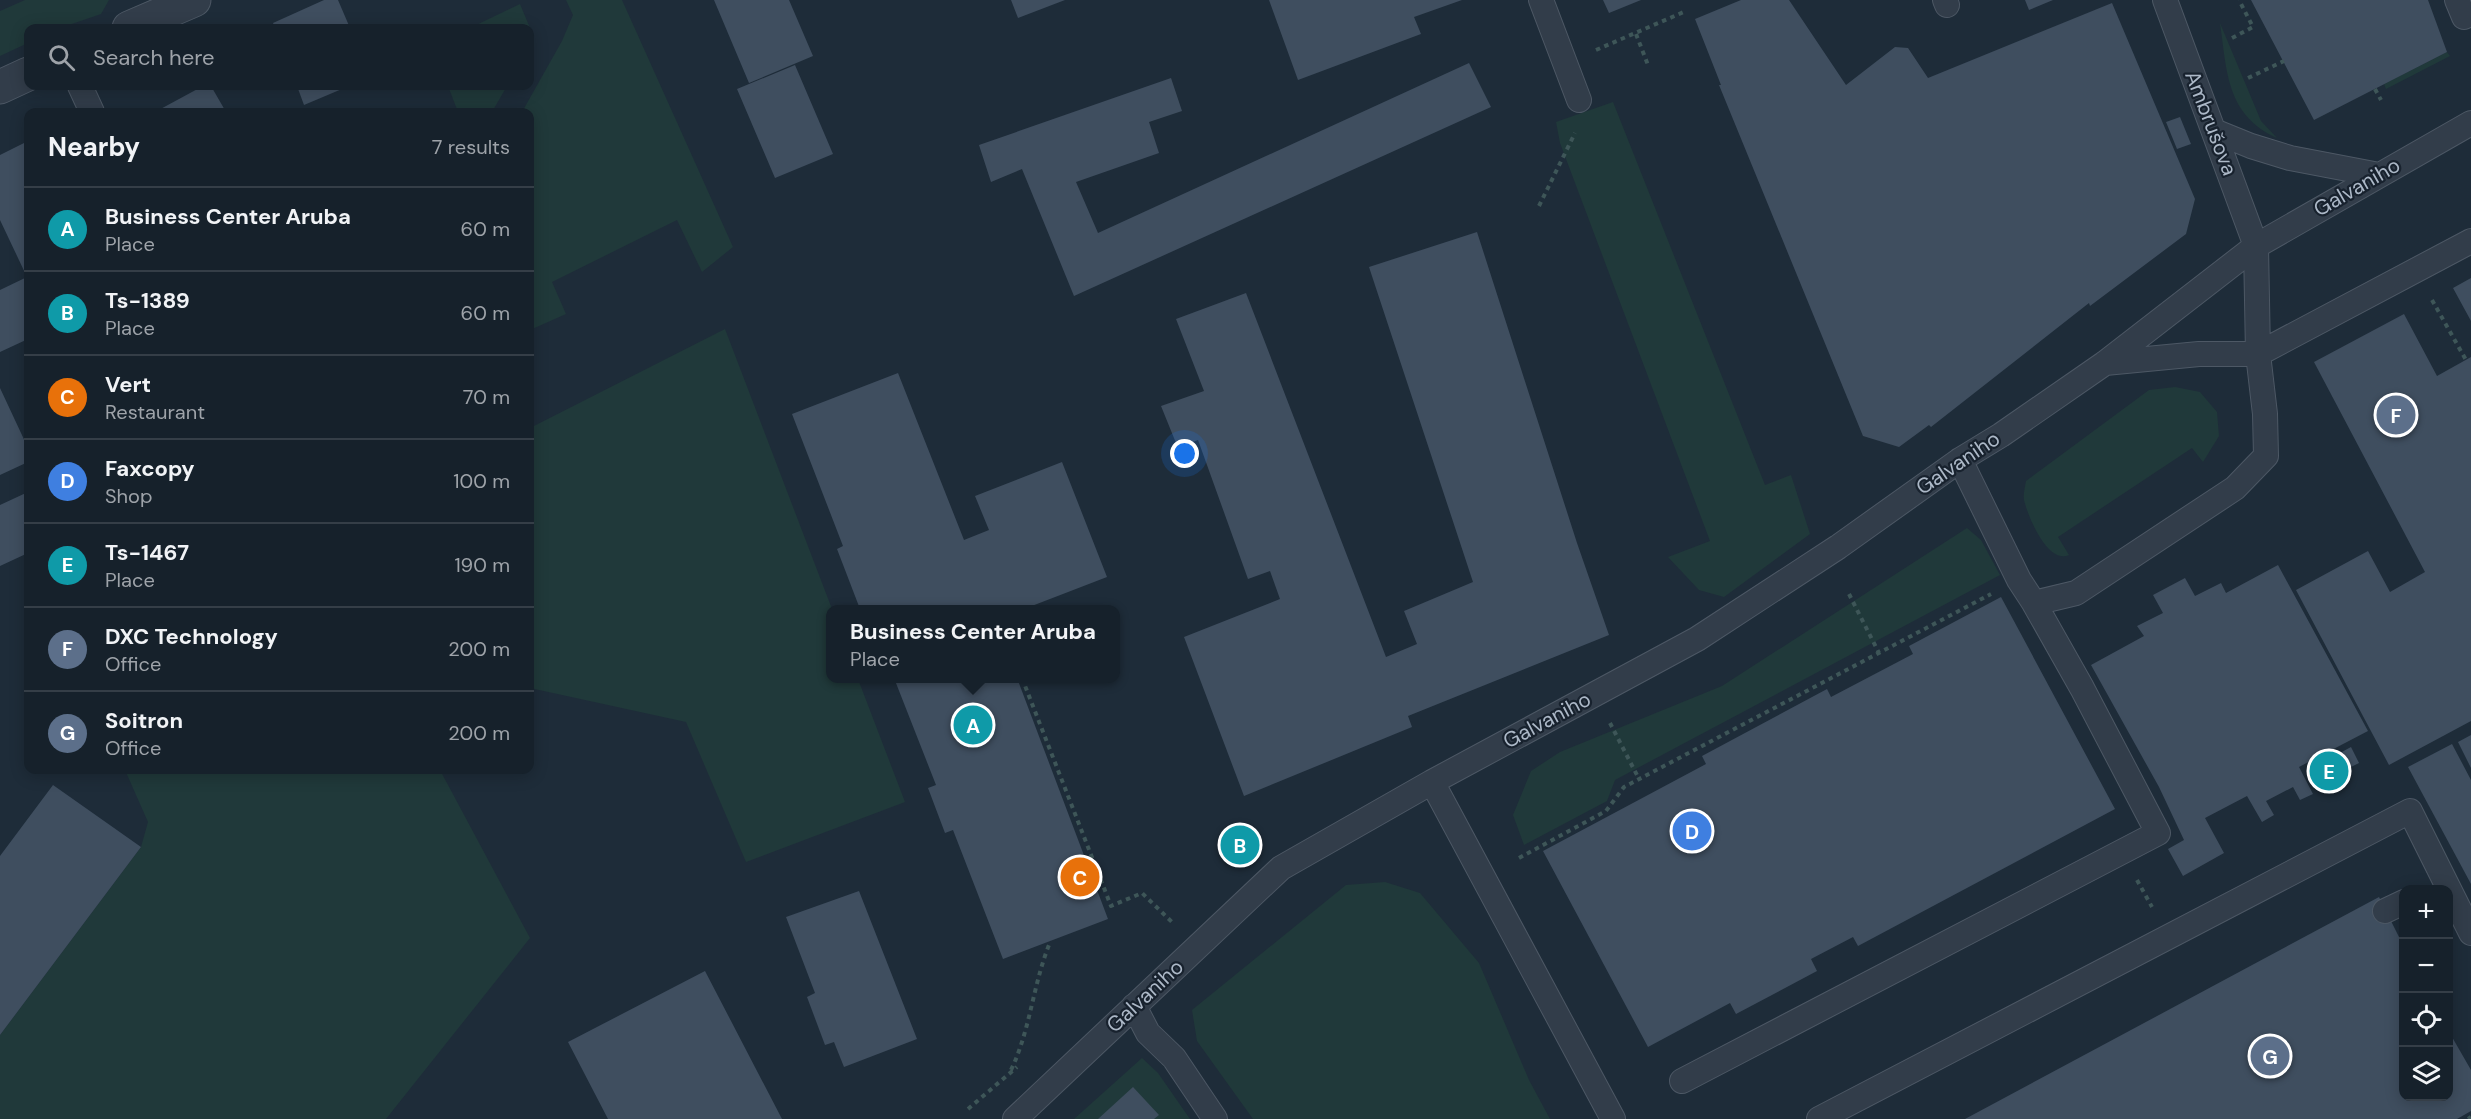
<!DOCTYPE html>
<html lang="en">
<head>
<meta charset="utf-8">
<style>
	:root { --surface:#16212b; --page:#1f2933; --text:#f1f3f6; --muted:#9ea3a9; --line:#353e47; --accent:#79b5ff }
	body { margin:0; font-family:"DM Sans",sans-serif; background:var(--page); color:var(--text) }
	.controls { position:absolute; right:18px; bottom:18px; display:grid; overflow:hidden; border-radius:12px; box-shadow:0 3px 15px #0003 }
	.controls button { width:54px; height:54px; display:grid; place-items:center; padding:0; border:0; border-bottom:2px solid var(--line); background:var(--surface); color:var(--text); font:30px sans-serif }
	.you { position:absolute; left:1185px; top:454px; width:21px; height:21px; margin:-15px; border:4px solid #fff; border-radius:50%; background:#1a73e8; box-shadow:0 0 0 9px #1a73e833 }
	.badge { display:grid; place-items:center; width:39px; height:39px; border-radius:50%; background:var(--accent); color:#fff; font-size:20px; font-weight:700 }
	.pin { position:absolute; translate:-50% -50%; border:3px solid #fff; box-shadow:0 2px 6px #0006 }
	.popup { position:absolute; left:826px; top:605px; width:294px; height:78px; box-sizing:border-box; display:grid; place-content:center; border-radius:12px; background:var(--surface); filter:drop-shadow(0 2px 4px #0005); font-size:20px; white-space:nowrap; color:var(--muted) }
	.popup b { font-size:22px; color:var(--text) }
	.popup::after { content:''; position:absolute; left:50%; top:100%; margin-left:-12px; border:12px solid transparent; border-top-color:var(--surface) }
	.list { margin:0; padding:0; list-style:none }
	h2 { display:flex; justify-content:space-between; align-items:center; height:78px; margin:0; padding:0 24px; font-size:26px }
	h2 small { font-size:20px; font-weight:400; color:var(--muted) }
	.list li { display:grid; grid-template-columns:39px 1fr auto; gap:18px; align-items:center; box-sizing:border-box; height:84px; padding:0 24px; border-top:2px solid var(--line) }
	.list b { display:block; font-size:22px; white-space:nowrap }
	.list p { margin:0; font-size:20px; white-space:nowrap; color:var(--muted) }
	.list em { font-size:20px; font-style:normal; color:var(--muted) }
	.icon { flex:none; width:33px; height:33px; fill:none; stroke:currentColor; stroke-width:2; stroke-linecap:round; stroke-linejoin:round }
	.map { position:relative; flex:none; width:2471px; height:1119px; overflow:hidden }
	.search { position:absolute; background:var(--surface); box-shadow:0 3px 15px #0003; left:24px; top:24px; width:510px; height:66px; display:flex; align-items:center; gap:15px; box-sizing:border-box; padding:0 21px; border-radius:12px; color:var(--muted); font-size:22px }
	.panel { position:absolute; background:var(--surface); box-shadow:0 3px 15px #0003; left:24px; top:108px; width:510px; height:666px; border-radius:12px }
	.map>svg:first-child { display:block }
</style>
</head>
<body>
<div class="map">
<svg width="2471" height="1119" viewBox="0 0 2471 1119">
	<rect width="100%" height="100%" fill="#1e2c39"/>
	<path fill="#20393a" d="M25 0H109L101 14 60 28H28V43L0 56V11Z
		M566 0H622L733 247 702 272 677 220 552 282 566 314 530 330V112H522L562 41 573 15Z
		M520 4 530 28V46V28H470Z
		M2220 23 2261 121 2277 138C2226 115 2227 71 2220 23Z
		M2447 52 2450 56 2386 89 2384 84Z
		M448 86H507L492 112H458Z
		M1613 102 1765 485 1791 475 1810 534 1724 597 1699 590 1668 557 1710 541 1560 143 1556 122Z
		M725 329 832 609 830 678 858 679 905 802 746 862 686 722 530 688V428Z
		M2175 387 2200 392 2217 412 2219 436 2203 462 2192 448 2058 537 2069 555C2048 565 2028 517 2024 500 2023 494 2025 487 2026 481L2149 390Z
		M1967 528 1981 540 2000 575 1615 780 1607 801 1524 845 1513 815 1531 771 1560 752 1722 686Z
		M125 770H440L530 938 386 1119H0V1035L141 847 148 822Z
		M1385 882 1420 893 1479 963 1529 1080 1550 1119H1253L1197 1041 1192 1010 1346 885Z
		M1142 1058 1158 1073 1190 1119H1074Z"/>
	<path fill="#3f4e5f" d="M324 0H338L350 28H275L273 23Z
		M714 0H789L813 56 749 83Z
		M1011 0H1065L1018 18Z
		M1269 0H1462L1414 17 1421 34 1298 80Z
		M1603 0H1641L1609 13Z
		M1741 0H1789L1846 85 1895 47 1908 48 1928 78 2112 3 2195 199 2186 234 2090 306 2089 303 1931 427 1929 425 1899 447 1863 436 1719 85H1721L1695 19Z
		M2025 0H2053L2029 10Z
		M2251 0H2428L2447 52 2314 120Z
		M1469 63 1491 107 1074 296 1022 169 991 182 979 145 1171 78 1182 111 1149 122 1159 153 1076 182 1098 233Z
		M795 65 833 154 775 178 737 89Z
		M203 86H211L226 112H155Z
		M297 86H349L304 105Z
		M2180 117 2191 144 2177 149 2166 122Z
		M28 141V339L0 352V290L27 277 0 220V155Z
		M1477 232 1577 543 1609 635 1408 716 1412 727 1244 796 1184 637 1280 599 1270 571 1248 579 1198 440 1178 448 1161 406 1204 391 1176 319 1246 293 1386 657 1417 644 1404 611 1473 582 1369 267Z
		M2471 278V321L2453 288Z
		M2404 314 2437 376 2471 357V721L2389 765 2296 590 2368 551 2390 592 2425 572 2314 362Z
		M898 373 964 540 989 530 975 496 1062 462 1107 577 1024 609H860L837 549 843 546 792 414Z
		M0 388 28 448V462L0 475Z
		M28 492V553L0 566V505Z
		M2278 565 2368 731 2299 767 2313 794 2300 800 2293 787 2266 801 2274 815 2262 822 2247 796 2205 818 2224 853 2183 876 2168 849 2184 840 2159 787 2091 665 2144 636 2137 626 2163 613 2153 595 2185 578 2195 596 2221 583 2226 593Z
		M2001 597 2115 809 1858 946 1853 937 1811 959 1817 971 1736 1014 1730 1003 1648 1047 1543 851 1706 764 1702 756 1827 689 1831 697 1913 654 1909 646Z
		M894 678H1017L1108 919 1003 959 953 830 945 833 928 788 936 785Z
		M2471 735V768L2458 742Z
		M2452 744 2471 780V884L2408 767Z
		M2351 747 2359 763 2333 776 2339 787 2329 794 2314 767Z
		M53 785 141 847 0 1035V856Z
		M1251 831 1257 847 1229 859 1223 842Z
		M859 891 917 1039 844 1067 834 1042 825 1045 807 997 815 993 786 917Z
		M2379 897 2403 945V1096H2448V1030L2471 1070V1111L2457 1119H1965Z
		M705 971 782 1119H608L568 1042Z
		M1133 1087 1159 1115 1154 1119H1098Z"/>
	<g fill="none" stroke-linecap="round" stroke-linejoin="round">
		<g stroke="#4d5865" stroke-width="26">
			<path id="service" d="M1541 0 1579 100
				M1945 0 1947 5
				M2457 0 2464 17
				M80 86 92 112
				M2214 131 2251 146 2290 158 2379 175
				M2105 363 2199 354H2258L2471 241
				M2034 603 2076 593 2235 488 2266 456 2265 414 2258 354 2256 246 2165 0
				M2385 911 2404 902
				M1134 1006 1148 1033 1174 1058 1215 1119
				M1682 1081 2158 833 2082 688 2034 603 2019 580 1960 460
				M1015 1119 1281 868 1432 782
				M1613 1119 1432 782 1697 639 1838 547 1960 460 2001 435 2105 363 2256 246 2471 123
				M1819 1119 2410 811 2471 933"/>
		</g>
		<g stroke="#4d5865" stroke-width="35">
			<path id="tertiary" d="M129 28 194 0
				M0 87 28 74"/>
		</g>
		<path stroke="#3e5658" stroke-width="4" stroke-dasharray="4.5 4.5" stroke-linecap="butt" d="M1636 34 1648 65
			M2232 38 2253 27 2239 0
			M1596 50 1686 11
			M2248 78 2284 61
			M2375 89 2381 100
			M1539 206 1575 133
			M2432 300 2466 360
			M1849 594 1879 653
			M1022 678 1111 906 1142 893 1174 924
			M1610 723 1639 779
			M1519 858 1606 811 1624 787 1991 594
			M2137 880 2152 907
			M1011 1070C1030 1031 1033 985 1049 945
			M968 1109 1017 1067
			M2468 1119 2471 1117"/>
		<use href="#service" stroke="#323d4a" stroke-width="24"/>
		<use href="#tertiary" stroke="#323d4a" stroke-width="33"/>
	</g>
	<g text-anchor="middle" stroke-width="4.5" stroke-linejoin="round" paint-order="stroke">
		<g font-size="21" fill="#acb8c7" stroke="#18222e">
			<text transform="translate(2211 123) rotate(69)" y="7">Ambrušova</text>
			<text transform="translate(2357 187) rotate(-30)" y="7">Galvaniho</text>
			<text transform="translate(1958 463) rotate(-34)" y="7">Galvaniho</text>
			<text transform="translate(1547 720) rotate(-28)" y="7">Galvaniho</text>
			<text transform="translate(1145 996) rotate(-43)" y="7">Galvaniho</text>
		</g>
	</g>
</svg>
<div class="controls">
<button>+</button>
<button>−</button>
<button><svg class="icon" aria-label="locate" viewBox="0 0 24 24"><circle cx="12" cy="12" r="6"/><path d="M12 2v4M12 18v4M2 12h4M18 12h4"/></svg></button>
<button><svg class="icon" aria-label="layers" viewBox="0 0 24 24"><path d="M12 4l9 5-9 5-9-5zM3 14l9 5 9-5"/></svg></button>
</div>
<div class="you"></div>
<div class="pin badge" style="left:973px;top:725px;background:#0f9aa8">A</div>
<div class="popup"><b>Business Center Aruba</b>Place</div>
<div class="pin badge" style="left:1240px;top:845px;background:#0f9aa8">B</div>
<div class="pin badge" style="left:1080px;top:877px;background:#e8710a">C</div>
<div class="pin badge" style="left:1692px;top:831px;background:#3f7fe0">D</div>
<div class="pin badge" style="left:2329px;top:771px;background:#0f9aa8">E</div>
<div class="pin badge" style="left:2396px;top:415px;background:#5c6f8a">F</div>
<div class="pin badge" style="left:2270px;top:1056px;background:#5c6f8a">G</div>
<div class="search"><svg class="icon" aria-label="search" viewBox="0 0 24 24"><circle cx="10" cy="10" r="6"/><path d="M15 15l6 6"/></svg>Search here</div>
<section class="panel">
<h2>Nearby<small>7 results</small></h2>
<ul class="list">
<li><span class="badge" style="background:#0f9aa8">A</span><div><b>Business Center Aruba</b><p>Place</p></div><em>60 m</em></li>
<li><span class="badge" style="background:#0f9aa8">B</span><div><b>Ts-1389</b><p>Place</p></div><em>60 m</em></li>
<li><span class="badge" style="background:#e8710a">C</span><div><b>Vert</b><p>Restaurant</p></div><em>70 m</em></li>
<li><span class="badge" style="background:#3f7fe0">D</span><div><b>Faxcopy</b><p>Shop</p></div><em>100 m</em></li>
<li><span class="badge" style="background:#0f9aa8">E</span><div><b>Ts-1467</b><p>Place</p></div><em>190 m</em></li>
<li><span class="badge" style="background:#5c6f8a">F</span><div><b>DXC Technology</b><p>Office</p></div><em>200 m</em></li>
<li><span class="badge" style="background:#5c6f8a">G</span><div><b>Soitron</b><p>Office</p></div><em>200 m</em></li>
</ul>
</section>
</div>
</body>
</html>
